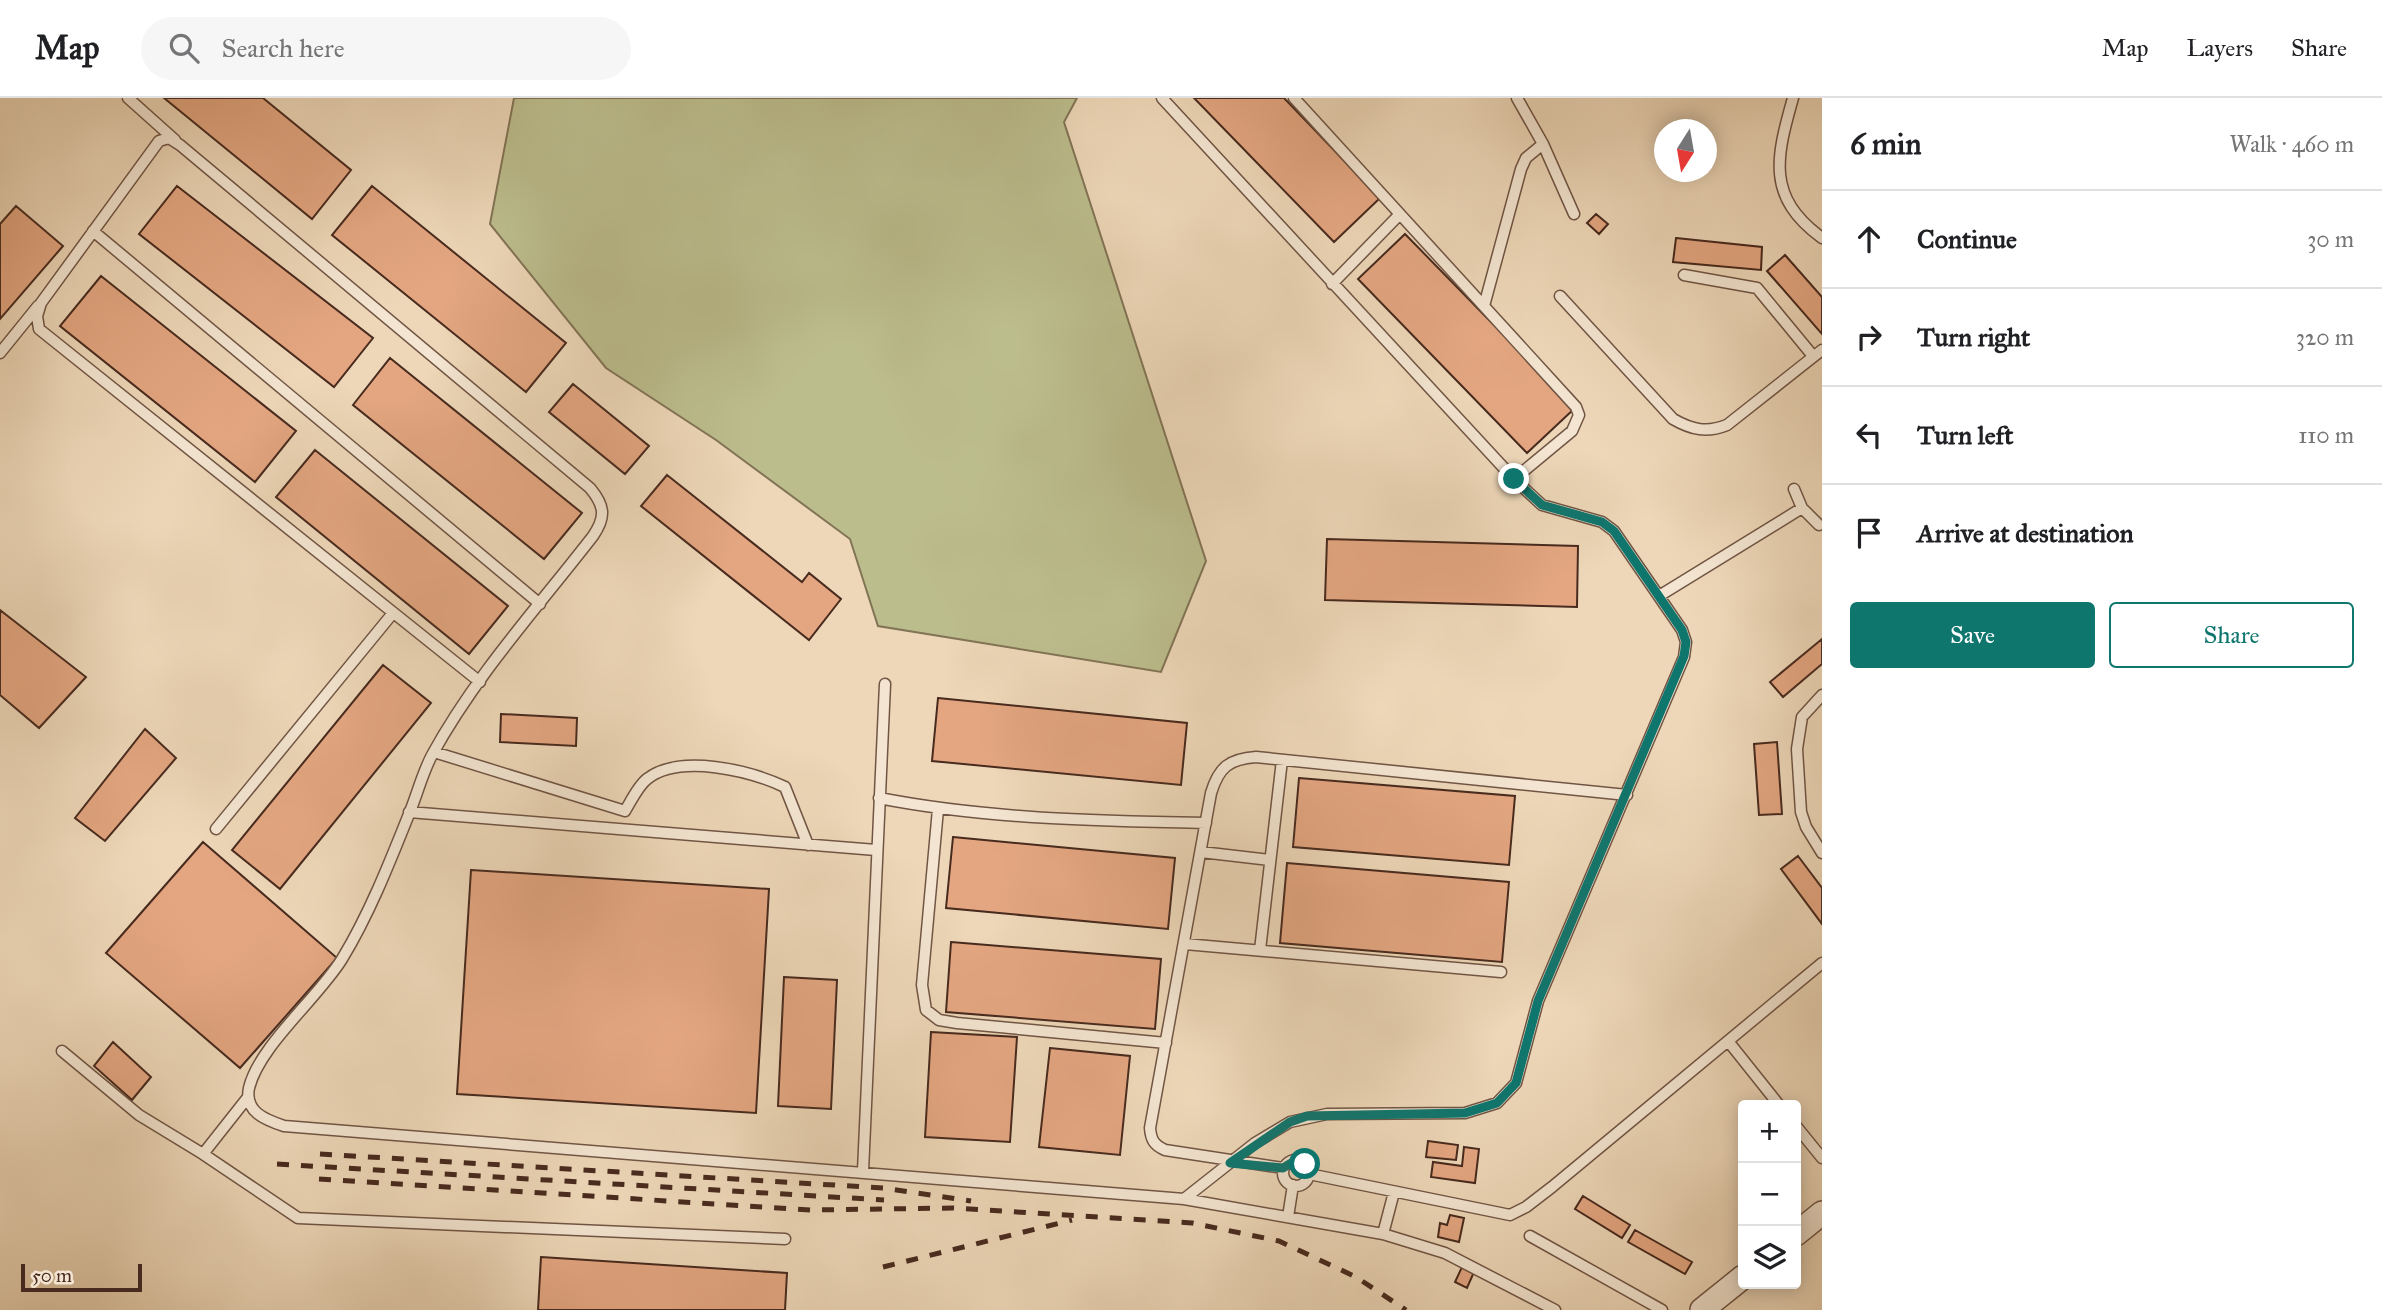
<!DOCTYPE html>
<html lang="en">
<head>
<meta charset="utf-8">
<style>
	:root { --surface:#fff; --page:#f6f6f6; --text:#202124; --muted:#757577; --line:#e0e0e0; --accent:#0f766e }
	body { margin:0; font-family:"IM FELL Great Primer",serif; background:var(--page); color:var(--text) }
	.controls { position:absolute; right:21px; bottom:21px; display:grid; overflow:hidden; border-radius:7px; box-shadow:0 4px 18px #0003 }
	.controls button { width:63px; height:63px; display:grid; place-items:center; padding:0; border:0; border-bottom:2px solid var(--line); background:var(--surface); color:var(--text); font:35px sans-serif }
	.compass { position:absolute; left:1654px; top:21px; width:63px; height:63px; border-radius:50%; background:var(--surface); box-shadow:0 4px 18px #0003; rotate:191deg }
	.scale { position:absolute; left:21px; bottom:18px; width:121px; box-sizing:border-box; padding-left:7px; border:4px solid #482a1e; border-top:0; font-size:19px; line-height:24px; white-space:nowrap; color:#482a1e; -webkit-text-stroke:5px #f3e5d1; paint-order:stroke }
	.stop { position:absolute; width:21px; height:21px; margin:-16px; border:5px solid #0f766e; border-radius:50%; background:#fff }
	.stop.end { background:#0f766e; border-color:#fff; box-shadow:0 2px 7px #0008 }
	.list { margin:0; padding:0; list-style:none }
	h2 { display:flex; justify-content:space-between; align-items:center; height:91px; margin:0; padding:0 28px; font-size:30px }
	h2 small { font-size:23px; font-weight:400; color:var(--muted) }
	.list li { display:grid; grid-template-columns:46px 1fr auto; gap:21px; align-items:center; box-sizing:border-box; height:98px; padding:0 28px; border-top:2px solid var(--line) }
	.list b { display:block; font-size:26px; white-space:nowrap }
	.list em { font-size:23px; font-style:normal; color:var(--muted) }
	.actions { display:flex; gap:14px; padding:21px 28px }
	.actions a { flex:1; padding:16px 0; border:2px solid var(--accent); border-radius:7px; text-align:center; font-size:24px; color:var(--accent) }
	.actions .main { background:var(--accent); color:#fff }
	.icon { flex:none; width:38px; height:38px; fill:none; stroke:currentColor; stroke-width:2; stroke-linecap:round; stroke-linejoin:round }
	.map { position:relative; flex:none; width:1822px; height:1212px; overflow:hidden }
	header { display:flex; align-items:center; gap:42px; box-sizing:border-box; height:98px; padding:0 35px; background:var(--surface); border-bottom:2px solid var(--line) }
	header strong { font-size:33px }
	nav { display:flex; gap:38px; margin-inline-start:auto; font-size:24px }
	.search { width:490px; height:63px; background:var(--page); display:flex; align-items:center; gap:18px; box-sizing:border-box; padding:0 24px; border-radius:38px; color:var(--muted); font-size:26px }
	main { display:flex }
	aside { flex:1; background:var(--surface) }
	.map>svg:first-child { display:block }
</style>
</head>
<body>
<header>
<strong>Map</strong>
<div class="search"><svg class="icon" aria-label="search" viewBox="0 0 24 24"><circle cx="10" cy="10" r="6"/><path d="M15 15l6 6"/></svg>Search here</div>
<nav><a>Map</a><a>Layers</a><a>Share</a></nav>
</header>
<main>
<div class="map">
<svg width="1822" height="1212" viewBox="0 0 1822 1212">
	<rect width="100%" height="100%" fill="#edd7b8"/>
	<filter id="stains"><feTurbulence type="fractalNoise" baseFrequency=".00286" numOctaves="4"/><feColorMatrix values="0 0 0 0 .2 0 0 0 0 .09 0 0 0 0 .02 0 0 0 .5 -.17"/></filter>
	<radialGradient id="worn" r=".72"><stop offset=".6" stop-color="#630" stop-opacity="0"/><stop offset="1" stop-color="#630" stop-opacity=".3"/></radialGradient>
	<path fill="#bcbd8d" stroke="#827456" stroke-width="2" d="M514 0H1077L1064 24 1206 463 1161 574 878 528 850 441 716 342 606 270 490 126Z"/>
	<path fill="#e3a681" stroke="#482a1e" stroke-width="2" d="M164 0H263L351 72 312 121Z
		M1194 0H1284L1380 100 1334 144Z
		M177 88 373 240 334 289 139 136Z
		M372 88 566 245 526 294 332 137Z
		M16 108 63 148 0 221V126Z
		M1596 116 1608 126 1599 136 1587 125Z
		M1405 136 1575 310 1527 355 1358 181Z
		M1676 140 1762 149 1761 172 1673 164Z
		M1785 157 1822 199V236L1767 173Z
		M101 178 296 333 255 384 60 228Z
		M390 260 582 415 544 461 353 307Z
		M573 286 649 348 625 376 549 314Z
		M315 352 508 508 469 556 276 399Z
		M667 377 802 484 809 475 841 501 809 542 641 408Z
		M1327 441 1578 448 1577 509 1325 502Z
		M0 512 86 579 39 630 0 597Z
		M1822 541V566L1783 599 1770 584Z
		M383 567 431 605 280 791 232 752Z
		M938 600 1187 625 1181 687 932 663Z
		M501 616 577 620 576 648 500 644Z
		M145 631 176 660 105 743 75 720Z
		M1777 644 1782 716 1759 717 1754 646Z
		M1299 680 1515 698 1509 767 1293 749Z
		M953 739 1175 760 1168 831 946 810Z
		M203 744 337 860 240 970 106 855Z
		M1798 758 1822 790V826L1781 771Z
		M1287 765 1509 784 1502 864 1280 845Z
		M471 772 769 791 756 1015 457 996Z
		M951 844 1161 861 1155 931 946 914Z
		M784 879 837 882 831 1011 778 1008Z
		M931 934 1017 939 1010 1044 925 1039Z
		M113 944 151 979 132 1002 94 968Z
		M1050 950 1130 958 1120 1057 1039 1049Z
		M1428 1043 1458 1047 1456 1062 1426 1059Z
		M1464 1049 1479 1051 1475 1085 1431 1079 1433 1064 1462 1068Z
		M1583 1098 1630 1127 1622 1140 1575 1111Z
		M1450 1117 1464 1120 1459 1144 1438 1139 1440 1125 1447 1127Z
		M1635 1132 1692 1164 1685 1176 1628 1144Z
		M541 1159 787 1175 785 1212H538Z
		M1462 1169 1474 1174 1467 1190 1455 1184Z"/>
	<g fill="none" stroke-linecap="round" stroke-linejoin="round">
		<g stroke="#715544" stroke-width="13">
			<path id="service" d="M128 0 175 42
				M1162 0 1514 381 1542 407 1602 424 1614 433 1682 532 1686 544 1684 559 1538 903 1516 985 1497 1005 1465 1015 1327 1016 1290 1024 1255 1045 1184 1101
				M1294 0 1576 309 1579 317 1572 333 1514 381
				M1517 0 1543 46
				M1793 0C1776 60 1766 99 1822 140
				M93 133 540 506
				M1684 177 1757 190 1813 258
				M1332 186 1400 116
				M1560 198 1673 321C1692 332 1707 335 1727 327L1822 252
				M1484 208 1521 71 1526 60 1543 46 1574 116
				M0 255 38 208
				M1794 391 1802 410
				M1659 498 1802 410 1819 427
				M480 584 39 231 37 218 41 205 159 43 169 40 180 47 590 390C605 408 606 419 593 438 538 509 475 578 432 657 423 674 418 693 411 711 391 761 370 815 342 861 318 900 259 948 249 990 244 1014 266 1022 284 1028L1184 1101 1383 1136 1445 1155 1555 1212
				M1822 597 1802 619 1797 651 1801 714 1806 729 1822 755
				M434 654 625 713C631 703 638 688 647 681 680 655 751 673 785 689L808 747
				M879 700C987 721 1096 723 1206 725
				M938 711 922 887 926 912 939 922 957 925 1166 945
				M409 714 876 752
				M216 731 393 515
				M1201 754 1270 762
				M1185 846 1501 874
				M1260 852 1282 662
				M1728 943 1779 1007
				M62 953 139 1017 203 1056 248 999
				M1796 1028 1822 1060
				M203 1056 298 1120 785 1141
				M1283 1075a13 13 0 1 1 26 0a13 13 0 1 1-26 0Z
				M1283 1070 1165 1052C1154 1047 1151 1042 1150 1030L1211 695C1219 669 1229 661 1256 659L1627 697
				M863 1073 885 586
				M1309 1076 1510 1117 1526 1109 1552 1089 1822 865
				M1288 1119 1293 1087
				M1383 1136 1394 1094
				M1530 1138 1662 1212"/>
		</g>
		<g stroke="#715544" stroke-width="26">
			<path id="tertiary" d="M1796 1136 1822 1115
				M1702 1212 1743 1179"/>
		</g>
		<use href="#service" stroke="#f3e5d1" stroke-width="10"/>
		<use href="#tertiary" stroke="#f3e5d1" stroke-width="23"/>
		<path stroke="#482a1e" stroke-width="5" stroke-dasharray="12 12" stroke-linecap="butt" d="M320 1056 883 1090 971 1103
			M277 1066 884 1102
			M319 1081 811 1112 953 1110 1192 1125 1279 1143 1356 1179 1406 1212
			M883 1169 1072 1122"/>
	</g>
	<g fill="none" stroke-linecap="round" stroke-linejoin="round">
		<path stroke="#0f766e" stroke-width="9" d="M1305 1066 1296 1062 1283 1070 1230 1065 1290 1024 1307 1018 1465 1015 1497 1005 1516 985 1538 903 1684 558 1686 544 1682 532 1614 433 1602 424 1542 407 1514 381"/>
	</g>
	<rect width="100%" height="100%" filter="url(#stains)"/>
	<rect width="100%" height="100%" fill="url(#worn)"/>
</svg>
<div class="controls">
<button>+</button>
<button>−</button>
<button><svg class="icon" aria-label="layers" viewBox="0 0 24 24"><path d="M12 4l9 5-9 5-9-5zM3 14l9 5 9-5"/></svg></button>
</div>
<svg class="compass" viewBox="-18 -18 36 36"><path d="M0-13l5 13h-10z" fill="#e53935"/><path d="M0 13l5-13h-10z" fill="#757577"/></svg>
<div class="scale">50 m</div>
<div class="stop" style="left:1305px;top:1066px"></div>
<div class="stop end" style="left:1514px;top:381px"></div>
</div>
<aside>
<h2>6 min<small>Walk · 460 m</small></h2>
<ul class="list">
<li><svg class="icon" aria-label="ahead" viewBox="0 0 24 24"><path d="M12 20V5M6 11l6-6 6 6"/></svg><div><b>Continue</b></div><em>30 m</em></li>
<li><svg class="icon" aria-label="right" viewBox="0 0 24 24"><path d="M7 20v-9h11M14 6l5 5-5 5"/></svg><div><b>Turn right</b></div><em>320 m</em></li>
<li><svg class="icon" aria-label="left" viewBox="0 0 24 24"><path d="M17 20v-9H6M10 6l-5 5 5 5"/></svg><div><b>Turn left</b></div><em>110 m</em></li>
<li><svg class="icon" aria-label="arrive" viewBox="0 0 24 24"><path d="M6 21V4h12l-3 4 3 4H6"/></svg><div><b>Arrive at destination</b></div></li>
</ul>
<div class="actions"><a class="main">Save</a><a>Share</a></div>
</aside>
</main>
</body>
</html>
